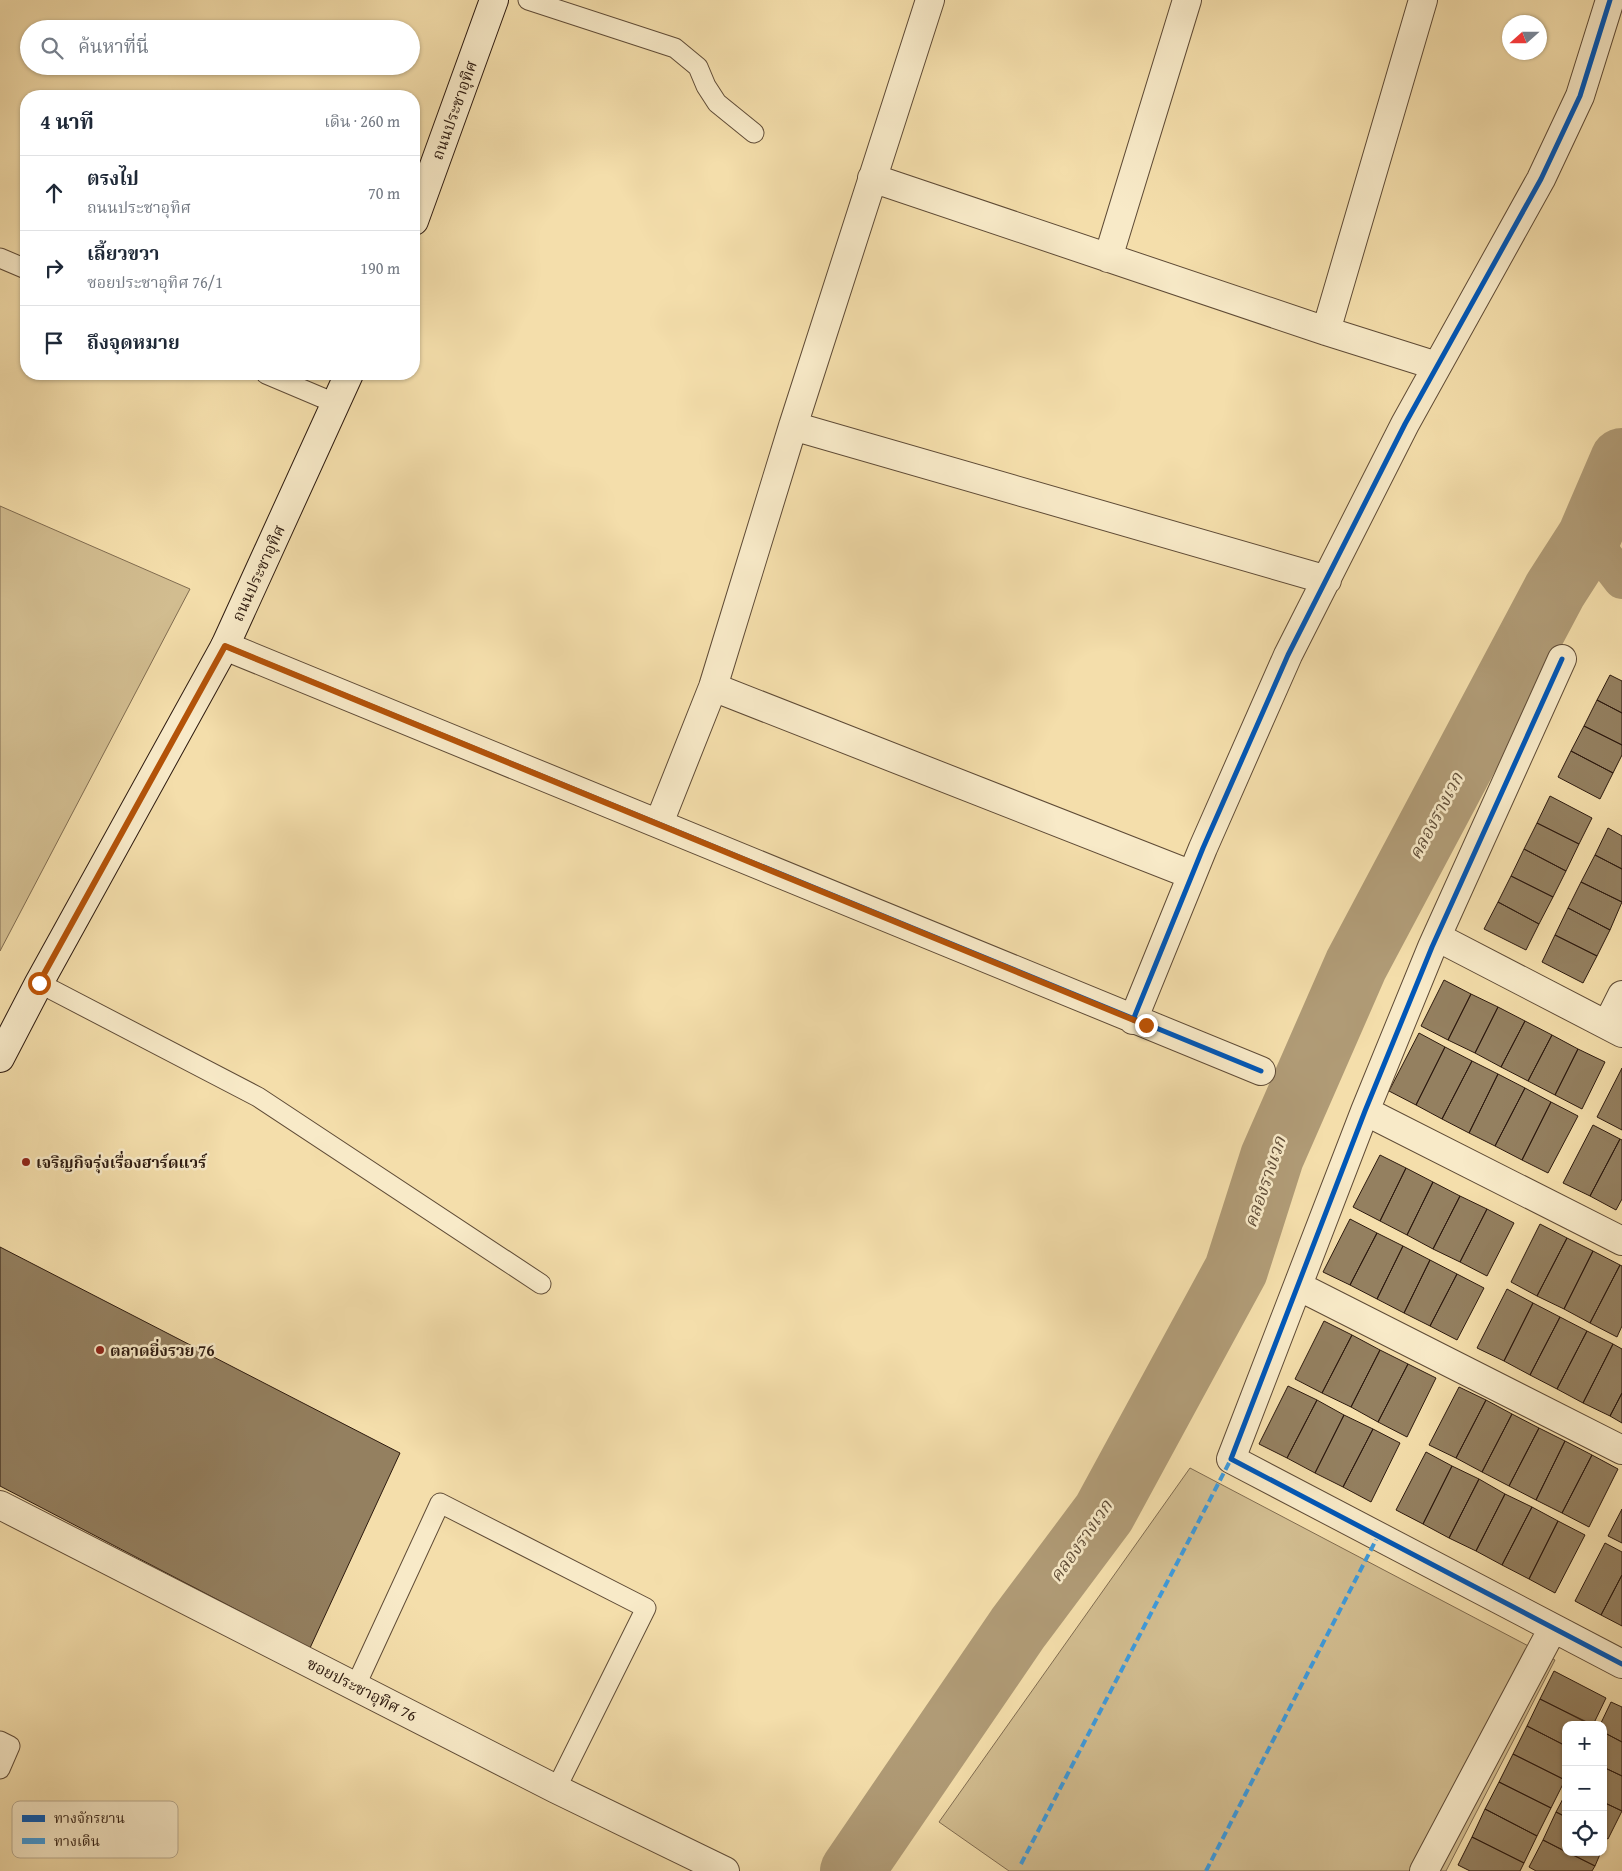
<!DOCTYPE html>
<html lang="th">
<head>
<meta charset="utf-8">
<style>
	:root { --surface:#fff; --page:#f2f2f3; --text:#1f2937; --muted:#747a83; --line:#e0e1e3 }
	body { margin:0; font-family:"Gentium Book Plus","Noto Serif Thai",serif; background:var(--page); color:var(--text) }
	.controls { position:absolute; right:15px; bottom:15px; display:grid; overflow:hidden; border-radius:10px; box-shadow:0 1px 4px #0004 }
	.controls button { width:45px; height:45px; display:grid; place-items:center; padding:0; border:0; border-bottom:1px solid var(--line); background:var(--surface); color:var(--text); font:25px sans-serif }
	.compass { position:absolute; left:1502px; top:15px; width:45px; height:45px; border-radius:50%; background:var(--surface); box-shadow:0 1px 4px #0004; rotate:249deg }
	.stop { position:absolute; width:15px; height:15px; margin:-11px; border:4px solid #b45309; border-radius:50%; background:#fff }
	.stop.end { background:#b45309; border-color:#fff; box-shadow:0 1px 5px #0008 }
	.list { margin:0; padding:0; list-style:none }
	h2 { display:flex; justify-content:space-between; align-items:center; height:65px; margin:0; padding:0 20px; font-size:21px }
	h2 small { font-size:16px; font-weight:400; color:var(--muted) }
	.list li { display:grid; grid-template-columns:32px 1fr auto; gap:15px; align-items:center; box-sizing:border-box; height:75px; padding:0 20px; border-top:1px solid var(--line) }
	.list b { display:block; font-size:19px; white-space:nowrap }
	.list p { margin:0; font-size:16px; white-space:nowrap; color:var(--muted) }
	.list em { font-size:16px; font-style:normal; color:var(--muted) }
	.icon { flex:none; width:28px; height:28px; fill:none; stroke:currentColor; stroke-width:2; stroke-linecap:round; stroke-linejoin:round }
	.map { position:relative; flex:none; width:1622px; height:1871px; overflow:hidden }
	.search { position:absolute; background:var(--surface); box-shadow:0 1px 4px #0004; left:20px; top:20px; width:400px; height:55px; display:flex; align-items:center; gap:12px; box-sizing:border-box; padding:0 18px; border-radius:28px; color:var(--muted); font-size:19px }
	.panel { position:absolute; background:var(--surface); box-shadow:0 1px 4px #0004; left:20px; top:90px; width:400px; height:290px; border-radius:20px }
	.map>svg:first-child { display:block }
</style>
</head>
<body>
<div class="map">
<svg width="1622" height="1871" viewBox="0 0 1622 1871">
	<rect width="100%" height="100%" fill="#f4deab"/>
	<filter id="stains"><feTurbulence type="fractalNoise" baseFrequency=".004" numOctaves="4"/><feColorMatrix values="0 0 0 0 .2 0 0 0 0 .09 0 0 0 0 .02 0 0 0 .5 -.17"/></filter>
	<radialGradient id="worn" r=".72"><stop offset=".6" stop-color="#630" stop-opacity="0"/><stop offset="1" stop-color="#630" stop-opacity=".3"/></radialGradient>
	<path fill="#d2bd90" stroke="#806c50" d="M0 506 190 589 0 951Z
		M1190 1468 1555 1660 1446 1871H1009L939 1822Z"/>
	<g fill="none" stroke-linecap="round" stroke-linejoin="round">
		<path stroke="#b09b76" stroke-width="38" d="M1589 537 1622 580"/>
		<path stroke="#b09b76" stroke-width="64" d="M852 1871 1018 1628 1104 1513 1236 1270 1272 1157 1356 965 1555 590 1589 537 1622 460"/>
	</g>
	<path fill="#948060" stroke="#2d1a0f" d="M1610 675 1622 681V713L1597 700Z
		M1597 700 1622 713V745L1584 726Z
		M1584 726 1622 745V755L1613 773 1571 751Z
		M1571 751 1613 773 1600 799 1558 777Z
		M1550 796 1592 818 1579 844 1537 823Z
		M1537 823 1579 844 1566 871 1524 849Z
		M1608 828 1622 836V869L1595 855Z
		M1524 849 1566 871 1553 897 1511 876Z
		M1595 855 1622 869V902L1581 882Z
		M1511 876 1553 897 1539 924 1498 902Z
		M1581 882 1622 902 1610 930 1568 908Z
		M1498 902 1539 924 1526 950 1484 929Z
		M1568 908 1610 930 1597 956 1555 935Z
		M1555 935 1597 956 1583 983 1542 962Z
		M1444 980 1471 994 1448 1040 1421 1026Z
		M1471 994 1498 1007 1475 1053 1448 1040Z
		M1498 1007 1525 1021 1501 1067 1475 1053Z
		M1525 1021 1552 1035 1528 1081 1501 1067Z
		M1419 1033 1445 1047 1416 1105 1389 1091Z
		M1552 1035 1578 1049 1555 1095 1528 1081Z
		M1445 1047 1472 1061 1442 1119 1416 1105Z
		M1578 1049 1605 1062 1582 1109 1555 1095Z
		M1472 1061 1498 1074 1469 1133 1442 1119Z
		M1622 1068V1130L1597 1117Z
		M1498 1074 1525 1088 1495 1146 1469 1133Z
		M1525 1088 1551 1102 1522 1160 1495 1146Z
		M1551 1102 1578 1116 1548 1173 1522 1160Z
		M1593 1125 1620 1139 1590 1196 1563 1183Z
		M1620 1139 1622 1140V1199L1616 1210 1590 1196Z
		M1380 1155 1406 1168 1380 1221 1353 1207Z
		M1406 1168 1433 1182 1407 1235 1380 1221Z
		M1433 1182 1460 1196 1433 1249 1407 1235Z
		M1460 1196 1487 1209 1460 1262 1433 1249Z
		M1487 1209 1514 1223 1487 1276 1460 1262Z
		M1350 1219 1377 1233 1350 1285 1323 1272Z
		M1540 1224 1567 1238 1537 1296 1511 1282Z
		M1377 1233 1403 1246 1377 1299 1350 1285Z
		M1567 1238 1593 1251 1564 1309 1537 1296Z
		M1403 1246 1430 1260 1404 1313 1377 1299Z
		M0 1247 400 1453 310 1648 0 1486Z
		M1593 1251 1620 1265 1590 1323 1564 1309Z
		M1430 1260 1457 1274 1430 1326 1404 1313Z
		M1620 1265 1622 1266V1326L1617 1337 1590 1323Z
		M1457 1274 1484 1288 1457 1340 1430 1326Z
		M1507 1289 1533 1303 1504 1361 1477 1348Z
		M1533 1303 1560 1317 1530 1375 1504 1361Z
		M1560 1317 1587 1331 1557 1389 1530 1375Z
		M1324 1321 1352 1335 1322 1393 1295 1379Z
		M1587 1331 1613 1344 1583 1403 1557 1389Z
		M1352 1335 1380 1350 1351 1407 1322 1393Z
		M1613 1344 1622 1349V1393L1610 1416 1583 1403Z
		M1380 1350 1408 1364 1378 1422 1351 1407Z
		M1408 1364 1436 1378 1407 1437 1378 1422Z
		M1288 1386 1317 1400 1287 1458 1259 1444Z
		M1459 1387 1486 1400 1456 1458 1429 1445Z
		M1622 1393V1423L1610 1416Z
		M1317 1400 1344 1415 1315 1473 1287 1458Z
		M1486 1400 1512 1414 1482 1472 1456 1458Z
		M1512 1414 1539 1428 1509 1486 1482 1472Z
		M1344 1415 1373 1429 1343 1487 1315 1473Z
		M1539 1428 1565 1441 1536 1500 1509 1486Z
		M1373 1429 1400 1443 1371 1502 1343 1487Z
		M1565 1441 1592 1455 1562 1513 1536 1500Z
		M1426 1452 1452 1466 1423 1524 1396 1510Z
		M1592 1455 1618 1469 1589 1527 1562 1513Z
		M1452 1466 1479 1479 1449 1538 1423 1524Z
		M1479 1479 1505 1494 1476 1551 1449 1538Z
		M1505 1494 1532 1507 1502 1565 1476 1551Z
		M1532 1507 1558 1521 1529 1579 1502 1565Z
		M1622 1509V1543L1608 1536Z
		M1558 1521 1585 1535 1555 1593 1529 1579Z
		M1605 1543 1622 1552V1575L1601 1615 1575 1601Z
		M1622 1575V1626L1601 1615Z
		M1554 1671 1606 1698 1593 1725 1540 1699Z
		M1540 1699 1591 1725H1566V1746L1527 1726Z
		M1611 1702 1622 1707V1742L1603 1732V1725H1600Z
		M1527 1726 1566 1746 1565 1780 1513 1754Z
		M1603 1732 1622 1742V1776L1603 1767Z
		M1513 1754 1565 1780 1551 1808 1499 1782Z
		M1603 1767 1622 1776V1811L1603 1802Z
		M1499 1782 1551 1808 1537 1836 1485 1809Z
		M1566 1793V1817L1556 1812Z
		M1603 1802 1622 1811 1608 1839 1603 1836Z
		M1485 1809 1537 1836 1524 1863 1472 1837Z
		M1556 1812 1566 1817V1852L1543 1840Z
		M1472 1837 1524 1863 1520 1871H1470L1458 1865Z
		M1543 1840 1595 1866 1592 1871H1536L1529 1867Z
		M1567 1852H1601L1595 1866Z"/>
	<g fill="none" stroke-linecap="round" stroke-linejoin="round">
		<g stroke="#5f4b36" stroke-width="21">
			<path id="service" d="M528 0 675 48 698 67 706 86 717 103 754 133
				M0 258 26 269
				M266 374 337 404
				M39 983 258 1097 541 1284
				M356 1685 440 1503 646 1608 556 1789
				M0 1741 10 1746 0 1769"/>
		</g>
		<g stroke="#5f4b36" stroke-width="30">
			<path id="minor" d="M872 178 1326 331 1437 366
				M1108 258 1187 0
				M1326 331 1423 0
				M793 426 1327 580
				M225 646 1261 1071
				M1562 659 1432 947 1365 1111 1231 1459 1622 1664
				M713 687 1192 875
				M659 823 713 687 793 426 930 0
				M1437 937 1622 1033
				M1133 1020 1203 848 1288 655 1405 424 1541 179 1580 96 1610 0
				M1607 1025 1622 995
				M1365 1111 1622 1241
				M1298 1286 1622 1450
				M0 1505 556 1789 725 1871
				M1424 1871 1553 1628"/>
		</g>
		<g stroke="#2d1a0f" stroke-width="30">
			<path id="secondary" d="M414 221 494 0
				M0 1058 39 983 225 646 349 374"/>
		</g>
		<use href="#service" stroke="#f8eac8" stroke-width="19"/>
		<use href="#minor" stroke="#f8eac8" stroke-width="28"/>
		<use href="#secondary" stroke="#f8eac8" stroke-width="28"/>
		<path stroke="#3d9bde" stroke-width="4" stroke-dasharray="8 4" stroke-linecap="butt" d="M1021 1864 1231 1459
			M1206 1871 1378 1536"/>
		<g stroke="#f8eac8" stroke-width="8">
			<path id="cycleway" d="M225 646 1261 1071
				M1562 659 1432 947 1365 1111 1231 1459 1622 1664
				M1133 1020 1203 848 1288 655 1405 424 1541 179 1580 96 1610 0"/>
		</g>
		<use href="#cycleway" stroke="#0057b8" stroke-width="5"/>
	</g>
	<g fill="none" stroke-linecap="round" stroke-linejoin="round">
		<path stroke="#b45309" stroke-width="6" d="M39 983 225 646 1146 1025"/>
	</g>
	<g fill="#8f2418" stroke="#f8eac8" stroke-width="2">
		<circle cx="26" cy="1162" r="5"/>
		<circle cx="100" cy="1350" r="5"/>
	</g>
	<g text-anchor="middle" stroke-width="5" stroke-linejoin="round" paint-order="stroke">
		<g font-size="16" fill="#2d1a0f" stroke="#f8eac8">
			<text transform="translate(454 110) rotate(-70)" y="6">ถนนประชาอุทิศ</text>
			<text transform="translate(258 573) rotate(-65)" y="6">ถนนประชาอุทิศ</text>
			<text transform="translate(362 1689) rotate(27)" y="6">ซอยประชาอุทิศ 76</text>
		</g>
		<g font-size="16" font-weight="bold" fill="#2d1a0f" stroke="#f8eac8" text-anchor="start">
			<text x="36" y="1168">เจริญกิจรุ่งเรื่องฮาร์ดแวร์</text>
			<text x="110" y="1356">ตลาดยิ่งรวย 76</text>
		</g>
		<g font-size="18" font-style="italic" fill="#614e38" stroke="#f8eac8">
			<text transform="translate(1436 816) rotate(-62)" y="6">คลองรางเวก</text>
			<text transform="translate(1265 1182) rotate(-71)" y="6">คลองรางเวก</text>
			<text transform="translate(1081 1541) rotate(-55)" y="6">คลองรางเวก</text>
		</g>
	</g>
	<rect x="12" y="1801" width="166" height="57" rx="8" fill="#f8eac8" stroke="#bbac90" stroke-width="1"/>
	<rect x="22" y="1815" width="23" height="7" fill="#0057b8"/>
	<rect x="22" y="1838" width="23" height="6" fill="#3d9bde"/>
	<g font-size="14" fill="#2d1a0f">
		<text x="54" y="1823">ทางจักรยาน</text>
		<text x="54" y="1846">ทางเดิน</text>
	</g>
	<rect width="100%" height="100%" filter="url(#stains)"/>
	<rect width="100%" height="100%" fill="url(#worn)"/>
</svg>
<div class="controls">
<button>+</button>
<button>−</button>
<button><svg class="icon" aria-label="locate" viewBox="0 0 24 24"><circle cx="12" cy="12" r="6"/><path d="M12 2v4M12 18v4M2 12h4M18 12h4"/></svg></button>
</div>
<svg class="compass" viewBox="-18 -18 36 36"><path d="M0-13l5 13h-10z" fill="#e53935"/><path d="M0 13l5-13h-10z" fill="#747a83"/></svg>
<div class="stop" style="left:39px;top:983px"></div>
<div class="stop end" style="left:1146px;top:1025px"></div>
<div class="search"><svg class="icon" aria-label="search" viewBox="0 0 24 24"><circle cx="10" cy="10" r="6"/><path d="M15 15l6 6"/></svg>ค้นหาที่นี่</div>
<section class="panel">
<h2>4 นาที<small>เดิน · 260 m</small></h2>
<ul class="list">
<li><svg class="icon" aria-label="ahead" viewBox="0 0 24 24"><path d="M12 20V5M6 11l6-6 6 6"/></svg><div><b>ตรงไป</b><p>ถนนประชาอุทิศ</p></div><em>70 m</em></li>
<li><svg class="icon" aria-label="right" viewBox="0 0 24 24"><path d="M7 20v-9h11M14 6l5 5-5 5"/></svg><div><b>เลี้ยวขวา</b><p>ซอยประชาอุทิศ 76/1</p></div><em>190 m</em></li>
<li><svg class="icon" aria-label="arrive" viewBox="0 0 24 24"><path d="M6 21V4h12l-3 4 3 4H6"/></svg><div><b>ถึงจุดหมาย</b></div></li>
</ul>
</section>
</div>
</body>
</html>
